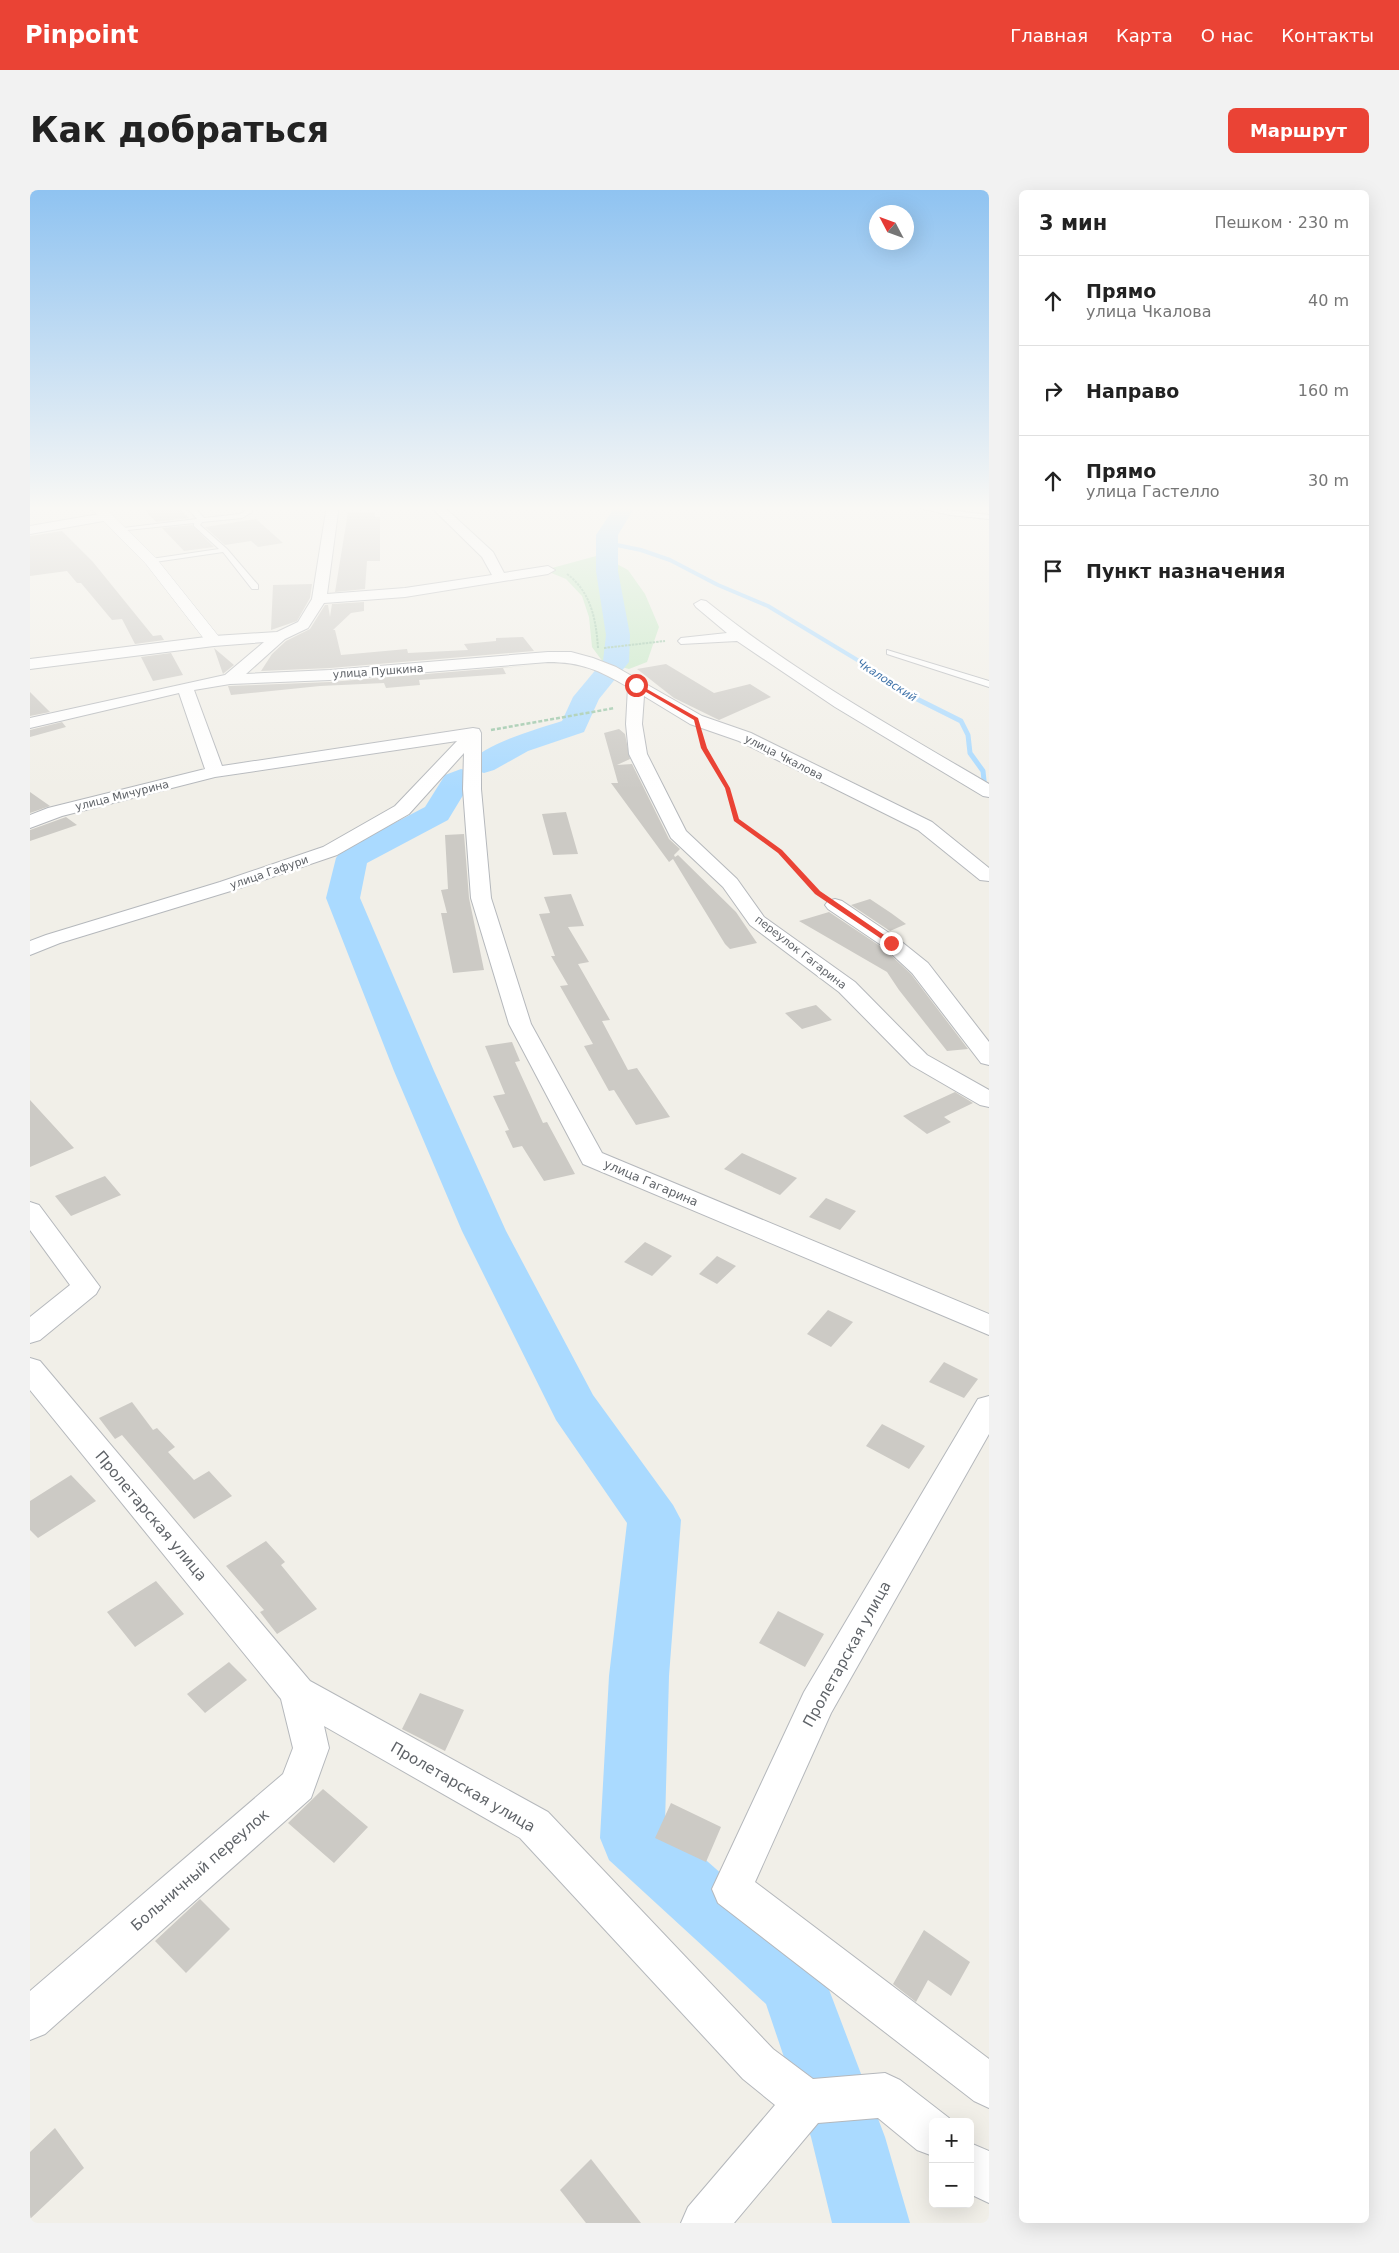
<!DOCTYPE html>
<html lang="ru">
<head>
<meta charset="utf-8">
<style>
	:root { --surface:#fff; --page:#f2f2f2; --text:#222; --muted:#767676; --line:#e0e0e0; --accent:#ea4335 }
	body { margin:0; font-family:"DejaVu Sans",sans-serif; background:var(--page); color:var(--text) }
	.controls { position:absolute; right:15px; bottom:15px; display:grid; overflow:hidden; border-radius:8px; box-shadow:0 5px 20px #0002 }
	.controls button { width:45px; height:45px; display:grid; place-items:center; padding:0; border:0; border-bottom:1px solid var(--line); background:var(--surface); color:var(--text); font:25px sans-serif }
	.compass { position:absolute; left:839px; top:15px; width:45px; height:45px; border-radius:50%; background:var(--surface); box-shadow:0 5px 20px #0002; rotate:311deg }
	.stop { position:absolute; width:15px; height:15px; margin:-11px; border:4px solid #ea4335; border-radius:50%; background:#fff }
	.stop.end { background:#ea4335; border-color:#fff; box-shadow:0 1px 5px #0008 }
	.list { margin:0; padding:0; list-style:none }
	h2 { display:flex; justify-content:space-between; align-items:center; height:65px; margin:0; padding:0 20px; font-size:21px }
	h2 small { font-size:16px; font-weight:400; color:var(--muted) }
	.list li { display:grid; grid-template-columns:32px 1fr auto; gap:15px; align-items:center; box-sizing:border-box; height:90px; padding:0 20px; border-top:1px solid var(--line) }
	.list b { display:block; font-size:19px; white-space:nowrap }
	.list p { margin:0; font-size:16px; white-space:nowrap; color:var(--muted) }
	.list em { font-size:16px; font-style:normal; color:var(--muted) }
	.icon { flex:none; width:28px; height:28px; fill:none; stroke:currentColor; stroke-width:2; stroke-linecap:round; stroke-linejoin:round }
	.map { position:relative; flex:none; width:959px; height:2033px; overflow:hidden; border-radius:8px }
	header { display:flex; align-items:center; gap:30px; box-sizing:border-box; height:70px; padding:0 25px; background:var(--accent); color:#fff }
	header strong { font-size:24px }
	nav { display:flex; gap:28px; margin-inline-start:auto; font-size:18px }
	.intro { display:flex; align-items:center; justify-content:space-between; box-sizing:border-box; height:120px; padding:0 30px }
	h1 { margin:0; font-size:35px }
	.button { padding:12px 22px; border-radius:8px; background:var(--accent); color:#fff; font-size:18px; font-weight:700 }
	main { display:flex; gap:30px; padding:0 30px }
	aside { flex:1; background:var(--surface); border-radius:8px; box-shadow:0 5px 20px #0002 }
	.map>svg:first-child { display:block }
</style>
</head>
<body>
<header>
<strong>Pinpoint</strong>
<nav><a>Главная</a><a>Карта</a><a>О нас</a><a>Контакты</a></nav>
</header>
<div class="intro"><h1>Как добраться</h1><a class="button">Маршрут</a></div>
<main>
<div class="map">
<svg width="959" height="2033" viewBox="0 0 959 2033">
	<rect width="100%" height="100%" fill="#f1efe8"/>
	<path fill="#c5e8c5" d="M570 365 598 380 615 404 629 437 617 472 599 479 573 472 562 457 559 427 552 406 536 389 519 382 522 378Z"/>
	<g fill="none" stroke-linecap="round" stroke-linejoin="round">
		<path stroke="#aadaff" stroke-width="4" d="M577 353 611 360 640 370 688 395 738 416 829 471 879 505"/>
		<path stroke="#aadaff" stroke-width="5" d="M877 504 931 531 938 545 940 563 953 581 955 600 959 602"/>
		<path fill="#aadaff" fill-rule="evenodd" d="M586 315H606L588 345V381L600 445 599 472 569 509 554 542 498 561 464 580 454 583 444 580 439 574C454 553 508 539 532 531L543 507 573 471 576 445 566 381V345Z
			M431 579 441 582 446 588 438 597 418 630 337 673 330 708 404 881 476 1041 563 1205 643 1315 651 1330 639 1486 635 1634 787 1768 855 1947 880 2033H802L781 1947 736 1814 579 1670 570 1648 579 1486 597 1333 526 1230 432 1041 364 881 296 708 306 668 311 661 395 617 415 585Z"/>
	</g>
	<path fill="#cccac5" d="M110 315H146L159 328 126 332Z
		M318 322H345V327H350V371H337L335 399 305 402Z
		M226 329 253 353 228 357 221 351 195 355 175 337Z
		M162 335 184 357 154 361 132 338Z
		M32 341 63 372 123 446 131 445 134 450 105 454 92 429 82 430 51 393H47L37 381 0 386V346Z
		M282 394 280 408 267 431 241 440 243 395Z
		M334 412V421L321 423 303 440H305L311 465 377 459 378 463 438 460 434 454 466 451V448L493 447 504 461 300 478 231 481 242 464 256 451 280 439 295 415H298L300 427 302 414Z
		M184 458 204 475 194 483 193 484Z
		M141 463 153 485 123 491 111 467Z
		M636 474 684 503 720 494 741 507 689 530 644 508 607 479Z
		M505 475 473 478 476 484 389 490 390 495 356 498 354 493 290 496 201 505 198 496 300 492Z
		M0 502 20 522 0 526Z
		M32 532 36 537 0 547V540Z
		M589 539 595 544 600 569 587 575 602 574 639 649 650 659 644 665 645 667 648 665 706 722 727 753 700 759 695 754 643 669 639 672 581 593H588L574 543Z
		M0 602 20 616 0 623Z
		M536 622 548 664 523 665 512 624Z
		M36 627 47 635 0 651V640Z
		M434 644 439 708 454 780 423 783 411 723H417L411 700 418 699 415 645Z
		M541 704 554 736 538 737 559 772 548 774 580 830 572 831 598 880 607 878 640 927 606 935 584 900 579 901 554 856 563 854 530 796 538 795 521 766H525L509 724 520 723 514 707Z
		M840 709 861 723 876 734 860 741 821 715Z
		M799 722 853 758 881 784 938 859 917 861 869 800 857 782 769 731Z
		M786 815 802 830 772 839 755 823Z
		M482 852 490 871 485 872 513 933 517 932 545 984 514 991 492 956 483 958 475 941 479 940 463 906 475 904 455 856Z
		M925 902 943 913 914 927 921 932 897 944 873 926Z
		M0 910 44 958 0 977Z
		M712 963 767 988 750 1005 694 979Z
		M75 986 91 1005 41 1026 25 1006Z
		M796 1008 826 1021 810 1040 779 1027Z
		M615 1052 642 1066 622 1086 594 1072Z
		M687 1066 706 1076 687 1094 669 1084Z
		M798 1120 823 1132 801 1157 777 1144Z
		M914 1172 948 1189 934 1208 899 1192Z
		M102 1212 123 1240 127 1238 145 1257 138 1262 164 1290 179 1281 202 1306 164 1329 92 1245 85 1249 69 1228Z
		M852 1234 895 1256 879 1279 836 1256Z
		M41 1285 66 1311 8 1348 0 1340V1311Z
		M236 1351 255 1372 251 1375 287 1419 247 1444 230 1422 234 1420 196 1376Z
		M126 1391 154 1424 105 1457 77 1422Z
		M748 1421 794 1444 775 1477 729 1453Z
		M199 1472 217 1490 175 1523 157 1504Z
		M390 1503 434 1520 415 1561 372 1539Z
		M293 1599 338 1637 304 1673 258 1633Z
		M641 1613 691 1637 676 1672 625 1648Z
		M170 1709 200 1739 156 1783 125 1751Z
		M894 1740 940 1772 921 1806 898 1790 886 1812 863 1794Z
		M25 1938 54 1978 0 2029V1962Z
		M561 1969 611 2033H556L530 2000Z"/>
	<g fill="none" stroke-linecap="round" stroke-linejoin="round">
		<g stroke="#b5b8bc" stroke-width="2">
			<path id="lane" d="M155 315H162L174 328 210 324 216 321 210 315H217L222 320V322L212 328 172 332 170 335 197 359 228 395V399H222L193 362 118 373 121 369 189 359 164 336V333L88 341 85 339 167 329Z
				M877 315 959 325V329L920 325Z
				M857 460 959 491V497L857 464Z"/>
		</g>
		<g stroke="#b5b8bc" stroke-width="2">
			<path id="street" d="M297 315H309L297 404 375 398 462 385 452 367 399 315H412L463 362 474 383 518 376 525 380 518 384 375 407 294 413 278 438 255 449 216 484 300 480 518 462H541L563 468 586 477 672 526 721 543 902 632 959 678V691L950 690 888 640 709 551 660 534 614 506 612 534 617 564 656 641 707 689 734 727 825 792 897 865 959 900V917L950 915 881 875 809 802 720 735 693 697 641 648 599 564 596 534 598 497C569 480 551 472 518 472L300 490 200 494 164 500 192 576 443 538 449 539 451 543V599L461 708 501 834 572 963 959 1124V1145L553 974 479 834 441 708 433 599 434 563 379 624 307 665 204 700 30 753 0 765V751L16 745 190 692 293 657 365 616 427 551 185 587 32 626 0 638V625L18 618 175 579 149 503 0 538V528L195 485 234 452 184 456 0 479V469L184 446 247 442 268 432 282 409Z
				M75 323 81 327 79 330 0 344V336Z
				M671 410 676 411C764 482 862 537 959 594V607L953 606 805 517 707 451 651 454 648 451 651 448 697 443 666 417 664 414Z
				M805 709 812 711 868 749 898 773 959 852V875L951 873 882 783 854 757 798 719 795 715 798 711Z
				M0 1012 9 1015 70 1097 66 1104 10 1150 0 1153V1127L40 1095 0 1040Z
				M0 1168 10 1171 280 1491 518 1622 743 1859 783 1889 855 1883 870 1890 919 1928 920 1932H903V1966L887 1960 848 1928 788 1933 704 2033H651L658 2017 745 1915 713 1889 490 1648 294 1536 299 1558 281 1608 15 1844 0 1850V1801L253 1584 263 1558 251 1509 0 1200Z
				M959 1206V1244L801 1523 725 1692 959 1869V1918L944 1911 688 1713 682 1699 774 1502 948 1209Z
				M940 1953 959 1961V2013L940 2004Z"/>
		</g>
		<g stroke="#b6babf" stroke-width="1">
			<path id="secondary" d="M58 315H72L126 368 190 448 192 451 190 454H178L116 374Z"/>
		</g>
		<path stroke="#9cc7a9" stroke-width="2" stroke-dasharray="2.5 1" stroke-linecap="butt" d="M537 384C561 402 566 429 568 458
			M574 458 635 451"/>
		<path stroke="#9cc7a9" stroke-width="2.5" stroke-dasharray="4 2" stroke-linecap="butt" d="M461 540 585 518
			M672 552 697 598 706 630 750 662 788 703"/>
		<use href="#lane" fill="#fff" fill-rule="evenodd"/>
		<use href="#street" fill="#fff" fill-rule="evenodd"/>
		<use href="#secondary" fill="#fff" fill-rule="evenodd"/>
	</g>
	<linearGradient id="sky" x2="0" y2="1"><stop stop-color="#8fc3f1"/><stop offset="0.53" stop-color="#f9f8f5"/><stop offset="1" stop-color="#f9f8f5" stop-opacity="0"/></linearGradient>
	<rect width="959" height="600" fill="url(#sky)"/>
	<path fill="#ea4335" d="M608 494 668 528 677 558 700 598 709 629 752 660 790 701 863 751V754H859L785 704 748 663 704 631 695 598 671 558 664 530 604 495Z"/>
	<g text-anchor="middle" stroke-width="5" stroke-linejoin="round" paint-order="stroke">
		<g font-size="11" fill="#5f6368" stroke="#fff">
			<text transform="translate(348 481) rotate(-4)" y="4">улица Пушкина</text>
			<text transform="translate(754 567) rotate(27)" y="4">улица Чкалова</text>
			<text transform="translate(92 605) rotate(-14)" y="4">улица Мичурина</text>
			<text transform="translate(239 682) rotate(-19)" y="4">улица Гафури</text>
			<text transform="translate(771 762) rotate(38)" y="4">переулок Гагарина</text>
		</g>
		<g font-size="11" font-style="italic" fill="#4174aa" stroke="#fff">
			<text transform="translate(857 490) rotate(33)" y="4">Чкаловский</text>
		</g>
		<g font-size="12" fill="#5f6368" stroke="#fff">
			<text transform="translate(621 993) rotate(23)" y="4">улица Гагарина</text>
		</g>
		<g font-size="15" fill="#5f6368" stroke="#fff">
			<text transform="translate(121 1326) rotate(50)" y="5">Пролетарская улица</text>
			<text transform="translate(817 1464) rotate(-61)" y="5">Пролетарская улица</text>
			<text transform="translate(433 1597) rotate(30)" y="5">Пролетарская улица</text>
			<text transform="translate(170 1680) rotate(-41)" y="5">Больничный переулок</text>
		</g>
	</g>
</svg>
<div class="controls">
<button>+</button>
<button>−</button>
</div>
<svg class="compass" viewBox="-18 -18 36 36"><path d="M0-13l5 13h-10z" fill="#e53935"/><path d="M0 13l5-13h-10z" fill="#767676"/></svg>
<div class="stop" style="left:606px;top:495px"></div>
<div class="stop end" style="left:861px;top:753px"></div>
</div>
<aside>
<h2>3 мин<small>Пешком · 230 m</small></h2>
<ul class="list">
<li><svg class="icon" aria-label="ahead" viewBox="0 0 24 24"><path d="M12 20V5M6 11l6-6 6 6"/></svg><div><b>Прямо</b><p>улица Чкалова</p></div><em>40 m</em></li>
<li><svg class="icon" aria-label="right" viewBox="0 0 24 24"><path d="M7 20v-9h11M14 6l5 5-5 5"/></svg><div><b>Направо</b></div><em>160 m</em></li>
<li><svg class="icon" aria-label="ahead" viewBox="0 0 24 24"><path d="M12 20V5M6 11l6-6 6 6"/></svg><div><b>Прямо</b><p>улица Гастелло</p></div><em>30 m</em></li>
<li><svg class="icon" aria-label="arrive" viewBox="0 0 24 24"><path d="M6 21V4h12l-3 4 3 4H6"/></svg><div><b>Пункт назначения</b></div></li>
</ul>
</aside>
</main>
</body>
</html>
